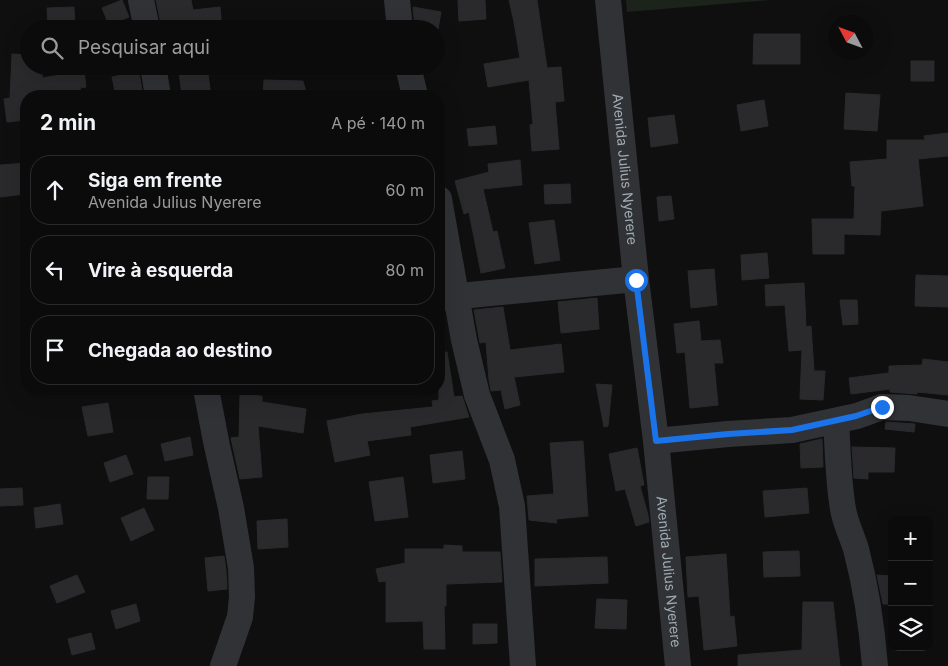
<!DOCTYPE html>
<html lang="pt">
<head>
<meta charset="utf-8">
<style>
	:root { --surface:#0b0b0c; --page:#141415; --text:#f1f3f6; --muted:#9a9b9d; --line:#2b2b2d }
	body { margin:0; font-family:Inter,sans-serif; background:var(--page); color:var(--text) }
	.controls { position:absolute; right:15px; bottom:15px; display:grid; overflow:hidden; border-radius:10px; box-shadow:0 5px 20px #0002 }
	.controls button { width:45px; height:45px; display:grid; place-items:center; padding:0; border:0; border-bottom:1px solid var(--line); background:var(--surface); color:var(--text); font:25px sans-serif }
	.compass { position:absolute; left:828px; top:15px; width:45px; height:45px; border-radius:50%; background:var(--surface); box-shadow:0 5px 20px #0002; rotate:311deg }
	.stop { position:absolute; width:15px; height:15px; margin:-11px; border:4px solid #1a73e8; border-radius:50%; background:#fff }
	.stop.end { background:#1a73e8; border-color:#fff; box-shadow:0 1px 5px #0008 }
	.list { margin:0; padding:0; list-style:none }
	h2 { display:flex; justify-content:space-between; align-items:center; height:65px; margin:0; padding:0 20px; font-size:21px }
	h2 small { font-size:16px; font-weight:400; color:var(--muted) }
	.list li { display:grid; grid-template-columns:32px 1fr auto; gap:15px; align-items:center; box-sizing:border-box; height:70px; margin:0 10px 10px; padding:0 10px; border:1px solid var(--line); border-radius:20px }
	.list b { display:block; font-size:19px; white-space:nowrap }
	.list p { margin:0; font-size:16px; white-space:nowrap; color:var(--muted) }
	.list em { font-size:16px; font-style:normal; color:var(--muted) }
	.icon { flex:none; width:28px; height:28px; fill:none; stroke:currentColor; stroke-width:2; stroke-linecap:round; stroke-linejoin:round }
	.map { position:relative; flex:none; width:948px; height:666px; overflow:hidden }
	.search { position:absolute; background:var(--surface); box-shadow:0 5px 20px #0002; left:20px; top:20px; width:425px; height:55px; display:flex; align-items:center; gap:12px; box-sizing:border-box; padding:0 18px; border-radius:28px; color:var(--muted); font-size:19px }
	.panel { position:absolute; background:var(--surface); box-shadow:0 5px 20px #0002; left:20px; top:90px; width:425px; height:305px; border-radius:20px }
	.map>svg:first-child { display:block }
</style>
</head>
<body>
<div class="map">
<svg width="948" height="666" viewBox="0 0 948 666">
	<rect width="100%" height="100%" fill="#0f0f10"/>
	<path fill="#1c231b" d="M626 0H771L627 12Z"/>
	<path fill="#2a2a2d" stroke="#292a2c" d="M122 0 129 17 109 25 102 8Z
		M156 0H191L193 10 220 7 222 29H162Z
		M458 0H485L486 19 459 21Z
		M509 0H537L547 68 561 67 564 101 555 102 559 149 532 151 530 125 533 124 529 80 488 87 484 64 520 58 514 22Z
		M74 7 75 29H48L47 8Z
		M413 7 441 12 438 29H415Z
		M754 34H800V64H753Z
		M12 54 29 55V66H43L42 78 84 71 86 87 80 88 81 96H26V120L7 122 4 99 10 98Z
		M911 61H934V81H911Z
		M116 66H138L143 96H116L112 77 118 76Z
		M207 67 211 96H182L179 71Z
		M264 80 303 81 307 96H263Z
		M846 93 880 95 877 131 844 129Z
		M764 100 768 126 741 131 737 105Z
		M674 115 678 143 651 147 648 118Z
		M495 126 497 144 469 146 467 129Z
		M948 133V156L918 159 923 206 881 211 880 235 844 234V254H813L812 219H854L855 186H852L850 162 887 159V140H925L924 136Z
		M520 160 522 185 483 189 493 232 497 231 505 268 481 273 469 212 464 214 455 181 489 172 488 164Z
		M26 163V194L0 197V165Z
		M570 184 571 203 545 204 544 185Z
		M671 196 674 219 659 221 657 197Z
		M554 220 560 260 535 264 529 223Z
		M767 253 769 278 742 280 741 255Z
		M714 269 717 305 691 308 688 271Z
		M916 275 948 276V307L915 306Z
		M804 283 806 327 811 326 814 371H825L823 400 800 399 802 350 789 351 785 305 766 306 765 285Z
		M597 298 599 329 561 333 558 302Z
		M840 300H857L858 324 843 325Z
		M503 307 510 350 561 344 564 372 514 377 520 405 505 409 501 390 491 391 489 380 486 342 480 343 474 310Z
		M699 321 701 341 720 340 723 363H714L718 405 690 408 685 352 677 353 674 324Z
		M447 352 454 397 462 396 469 417 410 427 411 435 367 441 370 455 335 462 327 421 362 414 433 407 432 401 439 400V353Z
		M923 359 948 362V395L917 392V394L890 392V389L851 394 849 378 889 373V366L922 365Z
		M596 384 612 385 608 426 604 427Z
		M240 395 262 396V402L306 409 303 433 258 426 262 477 240 479 231 438 239 437Z
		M108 403 113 432 88 436 82 407Z
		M886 422 915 424 914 432 885 429Z
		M190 437 193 455 165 461 161 444Z
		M822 439 823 467 801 468 800 444Z
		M583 441 588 516 556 519 557 523 529 520 527 496 554 494 550 443Z
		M852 447 895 448 894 472H868V479L854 478Z
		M637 448 644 485 640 486 648 515 649 522 636 526 625 489 616 491 609 454Z
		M462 451 465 479 433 483 430 455Z
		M126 455 133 474 110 482 104 463Z
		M148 477H169L168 499H147Z
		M403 477 408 517 375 521 369 482Z
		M22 488 23 505 0 506V489Z
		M807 488 809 513 765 517 763 491Z
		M60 504 63 524 36 528 34 508Z
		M144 508 154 530 131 541 121 518Z
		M287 519 288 547 258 549 257 521Z
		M444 545 462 546V552H500L502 582 446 584V606H444L445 649H424L423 621 386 622V581L379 582 376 569 405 563V549H444Z
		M799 551 800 576 764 577 763 552Z
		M726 554 730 617 734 616 737 646 704 650 699 596 688 597 686 557Z
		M224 556 226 570 227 589 208 591 205 558Z
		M607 557 608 583 535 586V559Z
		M77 575 85 592 57 603 50 586Z
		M877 575 892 576V604H883Z
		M597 599 627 600 626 629 595 628Z
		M803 602H833L840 666H738V655L802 650Z
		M136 604 140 621 116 629 111 611Z
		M473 624H497V643L473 644Z
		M91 633 95 649 72 655 68 639Z"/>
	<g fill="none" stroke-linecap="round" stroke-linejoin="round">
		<g stroke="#303235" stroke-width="26">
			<path d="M141 0 147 29"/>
			<path d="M397 0 400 29"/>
			<path id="s1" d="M608 0 636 279 656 441 678 666"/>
			<path d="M153 66 158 96"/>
			<path d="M408 66 415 96"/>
			<path d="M439 199 464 340 477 395 502 460 512 506 523 666"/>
			<path d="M439 298 636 279"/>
			<path d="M206 389 217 446 231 508 241 568 242 597 240 617 223 666"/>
			<path d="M836 421C838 450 838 480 843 509 845 522 852 536 856 549 866 587 872 627 875 666"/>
			<path d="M656 441 728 434 792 430 857 416 882 407 909 408 948 414"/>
		</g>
	</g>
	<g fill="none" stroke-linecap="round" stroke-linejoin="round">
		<path stroke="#1a73e8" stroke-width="6" d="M636 280 656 441 728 434 792 430 856 416 882 407"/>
	</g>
	<g text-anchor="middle" stroke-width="4" stroke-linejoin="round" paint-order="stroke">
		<g font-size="14" fill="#9faab2" stroke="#0a0a0b">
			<text dy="5" stroke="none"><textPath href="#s1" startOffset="170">Avenida Julius Nyerere</textPath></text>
			<text dy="5" stroke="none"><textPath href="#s1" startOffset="575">Avenida Julius Nyerere</textPath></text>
		</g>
	</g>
</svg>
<div class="controls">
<button>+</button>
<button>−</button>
<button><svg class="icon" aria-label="layers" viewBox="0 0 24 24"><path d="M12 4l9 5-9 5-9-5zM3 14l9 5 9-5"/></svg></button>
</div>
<svg class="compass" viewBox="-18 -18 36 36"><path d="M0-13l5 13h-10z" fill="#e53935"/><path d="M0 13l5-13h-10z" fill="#9a9b9d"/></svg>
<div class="stop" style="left:636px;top:280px"></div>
<div class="stop end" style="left:882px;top:407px"></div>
<div class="search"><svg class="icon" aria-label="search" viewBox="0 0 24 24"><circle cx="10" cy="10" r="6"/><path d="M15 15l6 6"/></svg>Pesquisar aqui</div>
<section class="panel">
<h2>2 min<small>A pé · 140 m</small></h2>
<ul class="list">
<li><svg class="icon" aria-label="ahead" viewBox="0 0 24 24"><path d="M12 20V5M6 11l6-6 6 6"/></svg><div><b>Siga em frente</b><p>Avenida Julius Nyerere</p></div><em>60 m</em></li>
<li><svg class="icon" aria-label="left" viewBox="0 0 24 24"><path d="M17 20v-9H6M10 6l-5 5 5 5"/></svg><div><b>Vire à esquerda</b></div><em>80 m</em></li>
<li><svg class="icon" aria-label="arrive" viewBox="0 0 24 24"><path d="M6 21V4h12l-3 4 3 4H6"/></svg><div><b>Chegada ao destino</b></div></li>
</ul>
</section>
</div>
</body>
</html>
